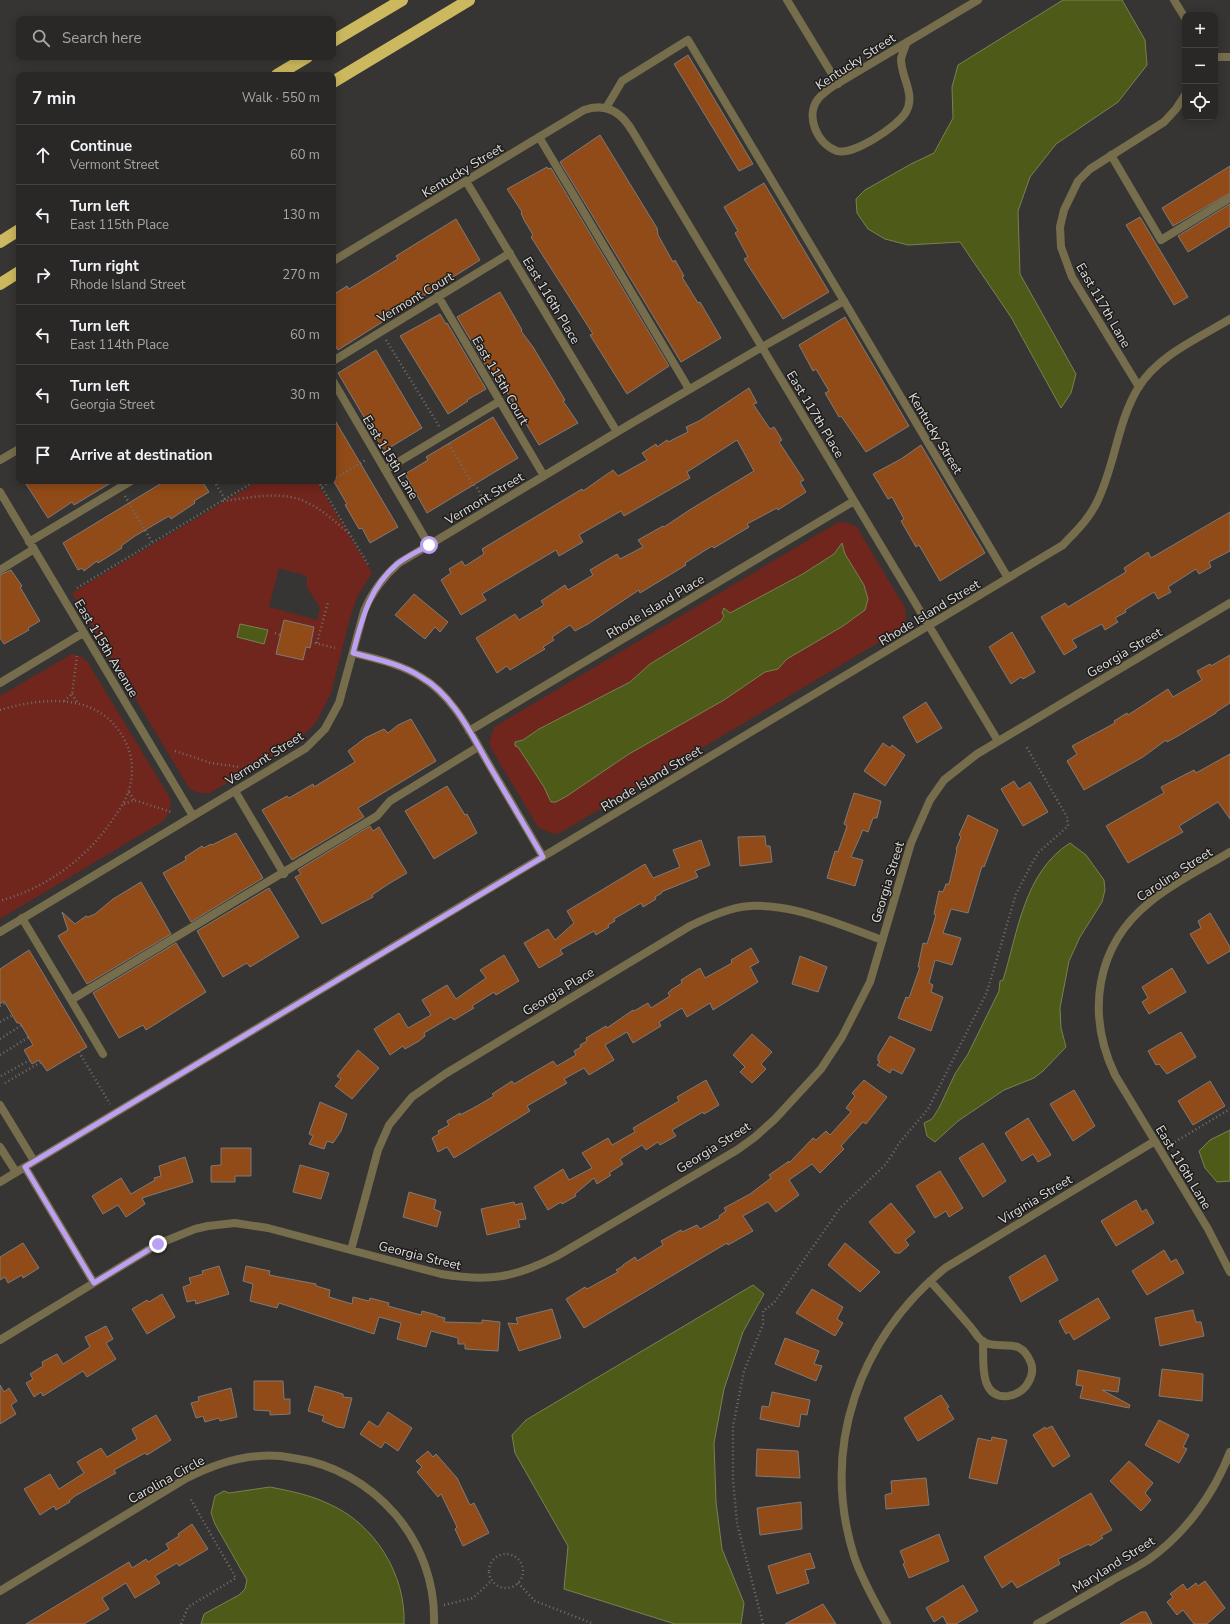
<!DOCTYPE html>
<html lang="en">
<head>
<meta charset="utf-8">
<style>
	:root { --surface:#292826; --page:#31302e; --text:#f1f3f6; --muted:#a5a6a7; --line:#454443 }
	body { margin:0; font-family:"Nunito Sans",sans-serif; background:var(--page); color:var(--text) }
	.controls { position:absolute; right:12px; top:12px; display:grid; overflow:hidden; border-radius:8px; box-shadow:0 2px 10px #0003 }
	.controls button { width:36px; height:36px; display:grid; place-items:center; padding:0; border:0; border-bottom:1px solid var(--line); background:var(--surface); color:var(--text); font:20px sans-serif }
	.stop { position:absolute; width:12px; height:12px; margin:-9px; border:3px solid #bca0f2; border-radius:50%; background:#fff }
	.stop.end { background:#bca0f2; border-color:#fff; box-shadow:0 1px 4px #0008 }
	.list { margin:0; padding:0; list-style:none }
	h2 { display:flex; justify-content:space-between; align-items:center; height:52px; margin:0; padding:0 16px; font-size:17px }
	h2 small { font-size:13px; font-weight:400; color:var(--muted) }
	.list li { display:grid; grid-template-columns:26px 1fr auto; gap:12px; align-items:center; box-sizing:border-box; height:60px; padding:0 16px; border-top:1px solid var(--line) }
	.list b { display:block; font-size:15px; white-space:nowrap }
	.list p { margin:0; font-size:13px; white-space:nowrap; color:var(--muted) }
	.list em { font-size:13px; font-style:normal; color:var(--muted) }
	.icon { flex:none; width:22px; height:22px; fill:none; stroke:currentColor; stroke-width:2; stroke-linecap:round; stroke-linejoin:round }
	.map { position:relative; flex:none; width:1230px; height:1624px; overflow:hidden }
	.search { position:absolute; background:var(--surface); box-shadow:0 2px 10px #0003; left:16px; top:16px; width:320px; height:44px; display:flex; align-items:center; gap:10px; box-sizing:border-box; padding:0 14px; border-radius:8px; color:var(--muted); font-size:15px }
	.panel { position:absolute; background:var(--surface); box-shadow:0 2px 10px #0003; left:16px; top:72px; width:320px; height:412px; border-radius:8px }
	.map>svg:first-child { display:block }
</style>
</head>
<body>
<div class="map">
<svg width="1230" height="1624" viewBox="0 0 1230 1624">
	<rect width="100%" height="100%" fill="#373533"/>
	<path fill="#70251d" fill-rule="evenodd" d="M259 481H316L372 573 357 597 350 618 331 693 315 724 297 741 210 793C202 794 195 793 189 788L72 593ZM279 568 307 576V587L320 608 317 620 269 607ZM284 620 314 627 310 648 306 647 303 660 276 654Z
		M842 522 854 525 858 529 905 608 906 621 901 629 560 833 553 834 538 827 492 750 489 743 494 727 837 523ZM844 548 845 554 853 567 843 626 787 659 778 669 765 672 724 700 629 754 567 796 551 802 544 787 515 742 523 740 539 729 630 682 650 664 721 621 724 616V608L730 613C766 596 800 576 834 554L837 549Z
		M72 654 82 657 87 661 170 798C172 808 169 815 162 822L0 919V696Z"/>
	<path fill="#4e5a18" stroke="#798152" d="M1063 0H1122L1145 40 1147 65 1118 102 1056 144 1030 177 1018 211 1020 274 1076 374 1071 393 1061 408 1011 317 960 242 908 245 885 239 868 229 857 213 856 199 865 190 911 164 934 153 953 118 952 87 958 65Z
		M842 543 845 554 864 585 868 599 865 610 843 626 787 659 778 669 765 672 724 700 629 754 567 796 556 802H551L544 787 518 747 515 746V742L523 740 539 729 630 682 650 664 721 621 724 616 722 613 724 608 730 613 801 575 834 554Z
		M240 624 268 630 264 644 237 637Z
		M1070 843 1086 855 1104 880 1105 890 1102 902 1080 937 1069 961 1060 1008 1061 1028 1066 1047 1043 1071 1034 1078 1004 1090 958 1121 935 1142 927 1136 924 1123 932 1119 939 1108 955 1074 968 1054 999 991 1000 981 1003 980C1018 932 1024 872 1070 843Z
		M1230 1130V1181L1217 1182 1205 1168 1199 1151 1210 1140Z
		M753 1285 764 1294 743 1332 724 1389 714 1443 716 1502 722 1549 744 1603 741 1624H675L564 1589 568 1546 515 1453 512 1435 526 1420Z
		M270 1487C290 1491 311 1495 329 1504 375 1524 406 1575 404 1624H201L204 1614 239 1595 245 1589 247 1580 215 1524 211 1513 215 1496 224 1491 229 1493Z"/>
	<path fill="#914b18" stroke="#7d7a78" d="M688 55 753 164 739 171 674 64Z
		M600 135 657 228 658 235 673 262 675 260 684 276 682 277 698 303 700 302 721 338 681 362 560 162Z
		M1230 166V193L1173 226 1162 208Z
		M547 167 548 169 551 168 669 366 627 394 590 335 593 334 531 237 533 235 524 220 521 213 522 212 507 189Z
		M764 183 829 292 783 319 744 259 748 257 735 233 738 231 724 207Z
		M1230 204V226L1188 252 1178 236Z
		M1140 217 1188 297 1174 305 1126 225Z
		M456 219 480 260 338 350 333 342V295L347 286 349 289 398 259 396 256Z
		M500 292 522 330 521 331 533 347 565 400 563 401 578 423 539 445 500 381 496 383 457 317Z
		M440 314 446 324 447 323 486 389 467 400 468 401 448 414 400 336Z
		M845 317 909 426 866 452 841 416 839 417 825 393 829 391 816 369 813 371 799 345Z
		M376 350 422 428 384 451 338 373Z
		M749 388 757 403 753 404 770 429 774 427 782 440 779 442 804 480 800 482 806 492 778 510 777 508 747 524 749 527 714 548 712 546 685 563 686 565 640 593 639 590 588 624 575 631 570 625 552 637 554 640 543 647 545 649 523 662 510 670 507 666 497 673 476 638 515 614 519 620 544 605 541 601 565 585 568 590 593 575 590 570 617 554 620 559 643 547 638 540 663 526 664 527 691 509 754 471 737 440 687 472 690 478 624 516 621 511 579 535 583 542 559 556 556 550 482 594 486 600 461 615 441 580 451 573 449 569 462 561 465 566 484 554 482 549 582 489 583 491 613 470 618 476 647 460 642 453 656 444 657 447 667 440 668 442 688 432 686 427 699 421Z
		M333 417 398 527 370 543 362 528 359 529 345 505 347 504 333 480Z
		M493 417 518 458 427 513 405 474 428 460 426 457Z
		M921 445 985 553 940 581 919 545 916 547 901 521 904 519 892 497 888 499 873 474 901 459Z
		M24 481H114L74 505 72 502 48 518Z
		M165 481H202L209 492 194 501 195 503 171 519 169 516 135 536 121 546 122 548 98 563 97 561 84 571 82 568 78 570 63 543Z
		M1230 512V551L1209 562 1211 567 1199 574 1196 569 1168 587 1171 592 1158 599 1154 592 1125 610 1126 612 1115 618 1118 622 1105 630 1102 624 1072 640 1077 647 1064 655 1041 617 1065 603 1068 607 1126 572 1124 568 1148 552 1151 558Z
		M11 570 22 586 20 587 40 621 28 628 29 630 4 644 0 638V575Z
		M414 594 448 622 440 632 435 627 425 639 395 615Z
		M284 620 314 627 310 648 306 647 303 660 276 654Z
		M1012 632 1035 672 1023 679 1021 677 1011 684 989 647Z
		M1230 655V703L1216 712V713L1178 736 1167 742 1166 740 1143 757 1084 790 1067 761 1077 754 1072 746 1115 723 1114 721 1127 713 1128 715 1168 689 1173 697 1202 680 1197 671 1210 664 1211 666Z
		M926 702 942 728 917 743 903 717Z
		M411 719 436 761 358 808 364 817 292 860 262 810 287 796 289 798 313 784 314 787 355 762 348 751 365 738 384 729 388 733 398 725Z
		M883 743 890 748 892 745 905 755 885 786 864 771Z
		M1230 754V819L1218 802 1179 826 1183 832 1128 863 1106 826 1164 793 1161 787 1194 770 1196 773Z
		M1014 781 1019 789 1030 782 1048 812 1023 826 1001 789Z
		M447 786 465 815 467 814 477 833 434 859 405 811Z
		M854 793 881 801 877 818H873L868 832 863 830 851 857 863 860 855 886 827 878 835 851 838 852 847 826 844 824Z
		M968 815 998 830 984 867 982 866 968 913 951 909 943 933 961 938 952 965 935 960 929 983 933 985 931 992 943 997 931 1031 898 1018 906 997 909 998 920 967H918L923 943 927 944 936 915 934 914 939 891 943 892 946 884H949L957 850 956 849 961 837 959 835Z
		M370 826 373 831 379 827 407 873 390 883 372 895 373 897 322 924 295 877 301 874 298 870Z
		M236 833 263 878 191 922 163 873 186 860 185 857 202 846 204 848 211 844 212 845Z
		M765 836 766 846H770L772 862 740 866 738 837Z
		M701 840 710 865 695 871 698 877 661 892 662 893 655 897 656 899 643 907 641 903 614 919 615 921 608 925 609 927 596 935 594 931 560 950 563 954 539 968 524 943 548 929 555 940 574 923 567 911 645 864 653 878 680 867 673 850Z
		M141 882 171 934 87 984 58 936 68 930 62 912 75 924 86 916 88 917 95 914 113 899Z
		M269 888 299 937 250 967 247 963 223 977 197 931Z
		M1210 913 1230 947V951L1208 964 1190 934 1201 928 1198 921Z
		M176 943 206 992 146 1030 143 1025 119 1038 93 993Z
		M751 948 759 962 750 967 758 982 713 1010 710 1003 687 1017 682 1008 659 1022 661 1026 633 1043 627 1032 605 1045 614 1060 589 1075 584 1068 564 1079 567 1083 527 1106 530 1111 454 1158 447 1147 438 1152 432 1138 439 1134 438 1131 449 1125 447 1121 460 1113V1115L477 1106 494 1096 492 1094 512 1081 514 1084 553 1061 557 1066 576 1055 574 1051 581 1047 580 1045 587 1041 586 1038 606 1026 607 1028 633 1010 634 1011 648 1003 651 1008 670 996 668 993 671 990 682 983 681 980 700 968 705 978 732 963 731 960Z
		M29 950 87 1047 47 1071 39 1060 32 1064 24 1050 33 1045 20 1023H17L4 1001 0 1004V969Z
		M504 955 519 981 496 995 494 992 472 1006 474 1008 454 1020 451 1017 424 1033 425 1036 419 1041 405 1049 403 1046 390 1055 374 1029 399 1013 408 1028 431 1015 422 1000 447 985 456 999 486 978 480 970Z
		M800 956 827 967 818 992 792 984Z
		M1172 968 1186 992 1149 1014 1142 1002 1148 998 1142 987Z
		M1181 1032 1196 1057 1167 1074 1159 1064 1156 1065 1148 1051Z
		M752 1034 772 1052 761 1064 766 1069 752 1083 740 1072 745 1067 733 1055Z
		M890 1036 915 1049 902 1074 892 1069 890 1073 877 1065 880 1062 878 1061V1056Z
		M358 1050 379 1068 352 1099 335 1086 341 1079 337 1076Z
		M706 1080 719 1105 704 1114 703 1112 672 1130 676 1136 660 1145 658 1142 646 1150 642 1145 620 1159 623 1164 609 1173 611 1175 597 1184 594 1178 575 1194 576 1196 562 1204 561 1202 548 1210 534 1187 563 1169 569 1180 592 1168 582 1153 608 1138 612 1145 635 1132 633 1128 679 1101 677 1097Z
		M864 1080 887 1097 866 1124 863 1122 841 1146 844 1149 820 1173 812 1164 789 1180 799 1195 776 1212 768 1202 743 1216 753 1231 728 1245 727 1243 584 1328 566 1299 585 1287 587 1289 618 1272 616 1270 623 1266V1265L635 1257 637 1261 663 1245 661 1241 681 1230 682 1232 697 1225 700 1229 720 1218 719 1216 726 1211 724 1208 750 1194 771 1178 769 1175 789 1161V1163L813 1138 816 1140 826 1131 830 1135 851 1112 846 1108 855 1096 852 1093Z
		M1210 1081 1225 1106 1193 1125 1178 1101Z
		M1074 1090 1095 1126 1073 1141 1050 1104Z
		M320 1102 347 1114 341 1131 333 1143 327 1141 324 1149 309 1144 313 1136 309 1134Z
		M1028 1118 1051 1155 1038 1162 1033 1154 1022 1161 1005 1133Z
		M983 1143 1006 1181 983 1197 959 1158Z
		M221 1148H251V1176H235V1182H211V1166L221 1165Z
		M185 1157 193 1182 142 1198 145 1204 126 1217 118 1205 103 1214 92 1196 121 1178 131 1194 155 1180 154 1178 161 1176 159 1166Z
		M300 1165 329 1173 321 1199 293 1192Z
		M940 1171 963 1208 949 1217 946 1211 935 1218 916 1186Z
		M409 1192 436 1200 434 1209 441 1212 437 1227 403 1217Z
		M1136 1200 1142 1212 1146 1209 1154 1223 1116 1246 1101 1221Z
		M514 1202 515 1205 522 1203 526 1219 518 1220 520 1227 487 1235 481 1209Z
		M891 1203 915 1232 905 1240 909 1245 900 1253H895L869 1222Z
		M23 1243 39 1268 23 1278 22 1275 8 1283 5 1277 0 1280V1257Z
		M845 1243 880 1272 860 1292 828 1265Z
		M1164 1250 1171 1262 1176 1259 1184 1273 1147 1295 1132 1271Z
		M1045 1255 1058 1280 1021 1302 1009 1277Z
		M219 1266 229 1294 196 1304 195 1300 187 1302 183 1287 191 1284 189 1278 203 1274 202 1271Z
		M246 1266 270 1271 269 1275 316 1284V1286L330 1290 329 1297 352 1304 353 1297 369 1301 370 1298 389 1303 388 1306 421 1315 422 1311 437 1315V1316L445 1318 444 1322 482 1323V1320L500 1322 498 1351 465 1349V1344H458V1338L431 1331 426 1347 397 1339 401 1323 379 1317 374 1334 279 1303 277 1308 250 1301 253 1284 243 1281Z
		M812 1289 843 1307 837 1319 843 1323 835 1336 796 1313Z
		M162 1294 175 1317 147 1334 132 1309 147 1300 149 1302Z
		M1098 1298 1110 1318 1074 1340 1069 1332 1066 1334 1059 1321Z
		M552 1309 561 1338 519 1351 508 1323 518 1324 516 1318Z
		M1193 1310 1196 1322H1201L1204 1336 1160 1346 1155 1318Z
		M106 1326 113 1339 106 1343 116 1359 87 1377 83 1371 43 1396 41 1392 34 1397 26 1383 33 1379 30 1374 43 1366 42 1362 57 1354 63 1364 90 1347 85 1337Z
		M785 1338 819 1351 814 1364 822 1366 816 1381 775 1364Z
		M1162 1369 1203 1374 1202 1401 1159 1396Z
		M1078 1370 1120 1378 1118 1392 1102 1390 1130 1405 1129 1408 1080 1398 1083 1386 1076 1385Z
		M254 1381H283L284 1399H290V1414L270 1415V1411L254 1410Z
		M0 1385 4 1392 9 1388 17 1401 11 1405 16 1414 0 1424Z
		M315 1386 343 1394V1397L352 1398 344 1428 337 1427 322 1421 324 1416 308 1411Z
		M231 1388 237 1417 220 1421 219 1418 205 1422 203 1416 196 1418 191 1403 199 1401 198 1397Z
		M772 1392 810 1400 807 1415 801 1414 799 1427 760 1419 762 1406 769 1407Z
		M941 1395 949 1407 947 1408 954 1419 918 1441 904 1418Z
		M388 1412 412 1428 398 1451 385 1442 381 1448 360 1434 369 1421 378 1427Z
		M156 1415 171 1440 147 1455 145 1453 114 1470 116 1473 75 1496 69 1501 70 1502 56 1510 54 1506 40 1515 24 1489 50 1474 59 1489 84 1473 77 1462 101 1448 107 1457 137 1439 132 1429Z
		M1159 1420 1189 1435 1183 1447 1187 1449 1179 1463 1145 1445Z
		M1052 1426 1070 1456 1053 1467 1033 1435 1045 1427 1046 1429Z
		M992 1437 1007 1440 997 1484 969 1478 978 1438 991 1441Z
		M757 1449 798 1451 800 1478 756 1476Z
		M428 1451 433 1457 436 1454 457 1478 470 1505 474 1503 489 1533 463 1546 455 1529 457 1527 441 1494 438 1497 417 1472 422 1467 416 1461Z
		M1129 1461 1153 1483 1145 1493 1151 1500 1141 1511 1110 1481Z
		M926 1478 929 1505 886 1509 885 1495 892 1493 891 1481Z
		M1091 1493 1112 1530 1101 1536 1103 1538 1090 1546 1089 1544 1058 1559 1060 1564 1017 1588 1012 1581 1002 1588 984 1557Z
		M801 1502 802 1529 760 1535 757 1508Z
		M192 1524 208 1549 179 1566 177 1563 155 1576 160 1583 135 1598 126 1583 102 1598 109 1609 84 1624H26L129 1562 132 1568 146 1559 148 1562 169 1549 166 1544 179 1536 178 1534Z
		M939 1534 949 1561 909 1578 903 1564 905 1563 900 1551Z
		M810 1553 815 1568 805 1570 809 1583 777 1594 768 1566Z
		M1205 1581 1225 1608 1207 1624H1194L1183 1610 1177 1615 1167 1602 1173 1597 1170 1594 1183 1584 1187 1590 1196 1583 1198 1586Z
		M963 1585 978 1611 956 1624H947L943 1616 934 1622 926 1608Z
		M823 1604 836 1624H785Z
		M1141 1612H1146L1152 1624H1120Z"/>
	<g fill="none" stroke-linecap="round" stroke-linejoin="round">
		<path stroke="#716f6d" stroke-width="2.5" stroke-dasharray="1 3" stroke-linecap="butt" d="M386 340 439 426
			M449 444 472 483 478 489 483 500
			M333 480 367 459
			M214 481 225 499
			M318 481 369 566
			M322 487 331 481
			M125 496 152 542
			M223 501C249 498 282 490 306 502 322 509 336 523 349 533
			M77 588 255 481
			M275 633 280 635
			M311 642 335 648
			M317 643 328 602
			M72 694 77 702
			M64 701 72 694 77 656
			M0 710C44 697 99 692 124 739 133 755 134 772 129 790 126 799 121 808 115 816 88 858 48 887 0 901
			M175 751 211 763 240 767
			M129 792 134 800
			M124 804 134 800 171 812
			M0 1006 5 1003
			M0 1022 13 1015
			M0 1039 22 1025
			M79 1052 110 1104
			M0 1055 29 1037
			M1 1076 30 1060
			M5 1083 41 1062
			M1175 1142 1230 1109
			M489 1571a17 17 0 1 1 34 0a17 17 0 1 1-34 0Z
			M518 1583 535 1601 594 1624
			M444 1605 473 1598 492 1580
			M181 1624 188 1607 236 1578 190 1498
			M763 1624 737 1523 733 1480V1426L744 1371 763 1324V1311L774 1303 840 1208 886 1164 900 1142 928 1109 987 992 1016 894 1032 863 1039 852 1068 826 1067 817 1026 746"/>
		<path stroke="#756d4b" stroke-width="8" d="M606 108 622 81 688 40 844 301 762 347
			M539 137 689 389
			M1111 155 1161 240 1230 198
			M385 470 500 401
			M0 570 34 549
			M235 791 284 874
			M22 918 71 1000 377 816 390 801 478 747
			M71 1000 103 1054"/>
		<path stroke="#756d4b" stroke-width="8" d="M787 0 838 84
			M1174 0 1185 18
			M907 42C905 47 902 54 901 59 901 78 916 94 906 112 898 126 853 156 837 151 817 144 805 116 818 99 823 93 829 89 835 85L978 0
			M1215 57H1230
			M466 181 617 432
			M333 261 584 110C607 102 622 113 633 132L998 741
			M438 296 544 476
			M844 301 1008 578
			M333 361 510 253
			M333 381 429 545
			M1139 387 1072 277 1061 247 1060 227 1064 210 1078 181 1090 169 1164 122 1176 109 1185 95
			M0 460 19 449
			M0 492 193 816
			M29 542 131 481
			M353 653C376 659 401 664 421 677 454 696 472 736 491 768 508 797 526 827 543 857
			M0 683 83 633
			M469 731 854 501
			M1230 852C1204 868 1174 882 1150 902 1095 946 1086 1014 1115 1075L1208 1229 1230 1272
			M0 932 306 748 325 729 339 703 364 611C372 592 383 577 399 563L632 423 762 347
			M0 1105 34 1161
			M0 1147 16 1172
			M25 1167 94 1283
			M0 1182 1063 545C1075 532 1089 519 1097 502 1115 466 1117 423 1138 388 1158 355 1199 338 1230 319
			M351 1250 378 1150 389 1125 412 1097 445 1074 690 926C702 920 716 914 729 910 776 895 838 924 882 940
			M930 1281C943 1295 956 1310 968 1324 973 1329 977 1337 982 1341 999 1352 1020 1334 1031 1363 1034 1371 1031 1379 1026 1386 1021 1392 1016 1395 1008 1396 978 1399 984 1360 983 1341
			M0 1340 158 1244 195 1229 208 1226 235 1223 268 1228 441 1274C489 1282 514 1278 557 1256L737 1150 755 1137 775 1119 821 1069 842 1037 870 982 911 843 930 800 944 780 977 754 1230 603
			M0 1591 185 1479C209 1467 232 1458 260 1456 271 1455 282 1456 293 1458 374 1469 437 1541 434 1624
			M887 1624C875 1602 862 1580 854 1556 820 1447 859 1339 945 1268L1155 1141
			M1037 1624C1061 1610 1086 1596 1111 1581 1123 1574 1136 1568 1148 1560 1185 1534 1214 1494 1230 1452"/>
		<path stroke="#ccb85e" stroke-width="12" d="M333 41 402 0
			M277 75 307 57
			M333 82 469 0
			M0 242 19 230
			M0 284 19 272"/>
	</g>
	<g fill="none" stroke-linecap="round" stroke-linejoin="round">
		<path stroke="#bca0f2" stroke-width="5" d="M158 1244 94 1283 25 1167 543 857C526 828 509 799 492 770 473 738 455 696 421 677 401 664 376 659 353 653 362 619 369 588 397 564 407 556 419 551 429 545"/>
	</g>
	<g text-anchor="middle" stroke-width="3" stroke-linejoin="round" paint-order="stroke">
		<g font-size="13" fill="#dddcdb" stroke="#1e1d1c">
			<text transform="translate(855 61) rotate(-33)" y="5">Kentucky Street</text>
			<text transform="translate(462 170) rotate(-31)" y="5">Kentucky Street</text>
			<text transform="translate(415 297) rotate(-31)" y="5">Vermont Court</text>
			<text transform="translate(552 300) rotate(59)" y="5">East 116th Place</text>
			<text transform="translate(1104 305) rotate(60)" y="5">East 117th Lane</text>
			<text transform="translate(501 380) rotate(60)" y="5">East 115th Court</text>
			<text transform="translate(816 414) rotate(59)" y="5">East 117th Place</text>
			<text transform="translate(936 433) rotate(59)" y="5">Kentucky Street</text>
			<text transform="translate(391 457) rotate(59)" y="5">East 115th Lane</text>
			<text transform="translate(484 498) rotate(-31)" y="5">Vermont Street</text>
			<text transform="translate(655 606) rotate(-31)" y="5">Rhode Island Place</text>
			<text transform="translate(929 612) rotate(-31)" y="5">Rhode Island Street</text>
			<text transform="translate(107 648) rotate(59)" y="5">East 115th Avenue</text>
			<text transform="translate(1124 652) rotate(-31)" y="5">Georgia Street</text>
			<text transform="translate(264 758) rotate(-32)" y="5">Vermont Street</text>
			<text transform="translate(651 778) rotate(-31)" y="5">Rhode Island Street</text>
			<text transform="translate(1174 874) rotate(-33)" y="5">Carolina Street</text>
			<text transform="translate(887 882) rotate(-73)" y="5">Georgia Street</text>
			<text transform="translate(558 991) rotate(-31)" y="5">Georgia Place</text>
			<text transform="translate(713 1147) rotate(-32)" y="5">Georgia Street</text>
			<text transform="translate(1184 1167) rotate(59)" y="5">East 116th Lane</text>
			<text transform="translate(1035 1199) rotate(-31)" y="5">Virginia Street</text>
			<text transform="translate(420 1255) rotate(14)" y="5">Georgia Street</text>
			<text transform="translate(166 1479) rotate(-29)" y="5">Carolina Circle</text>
			<text transform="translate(1113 1564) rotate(-32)" y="5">Maryland Street</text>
		</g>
	</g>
</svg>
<div class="controls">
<button>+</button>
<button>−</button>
<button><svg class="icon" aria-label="locate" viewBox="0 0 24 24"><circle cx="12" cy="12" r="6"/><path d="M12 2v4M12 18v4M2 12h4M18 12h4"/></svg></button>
</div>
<div class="stop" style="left:429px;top:545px"></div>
<div class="stop end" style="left:158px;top:1244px"></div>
<div class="search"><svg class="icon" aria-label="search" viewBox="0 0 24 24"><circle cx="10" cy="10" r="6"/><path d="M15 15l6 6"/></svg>Search here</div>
<section class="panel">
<h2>7 min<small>Walk · 550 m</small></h2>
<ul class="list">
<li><svg class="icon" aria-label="ahead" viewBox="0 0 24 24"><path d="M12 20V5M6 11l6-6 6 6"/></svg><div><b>Continue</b><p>Vermont Street</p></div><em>60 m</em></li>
<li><svg class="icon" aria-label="left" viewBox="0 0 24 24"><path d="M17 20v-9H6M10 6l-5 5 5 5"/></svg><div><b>Turn left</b><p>East 115th Place</p></div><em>130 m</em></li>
<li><svg class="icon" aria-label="right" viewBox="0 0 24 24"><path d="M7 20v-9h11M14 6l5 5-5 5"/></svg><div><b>Turn right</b><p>Rhode Island Street</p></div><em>270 m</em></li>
<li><svg class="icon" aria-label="left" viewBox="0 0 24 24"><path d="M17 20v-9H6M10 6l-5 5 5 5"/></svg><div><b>Turn left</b><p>East 114th Place</p></div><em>60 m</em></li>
<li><svg class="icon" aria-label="left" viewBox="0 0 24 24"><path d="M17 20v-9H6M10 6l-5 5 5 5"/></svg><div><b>Turn left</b><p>Georgia Street</p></div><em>30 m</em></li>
<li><svg class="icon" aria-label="arrive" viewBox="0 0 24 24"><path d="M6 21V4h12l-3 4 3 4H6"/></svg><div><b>Arrive at destination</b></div></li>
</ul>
</section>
</div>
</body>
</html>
